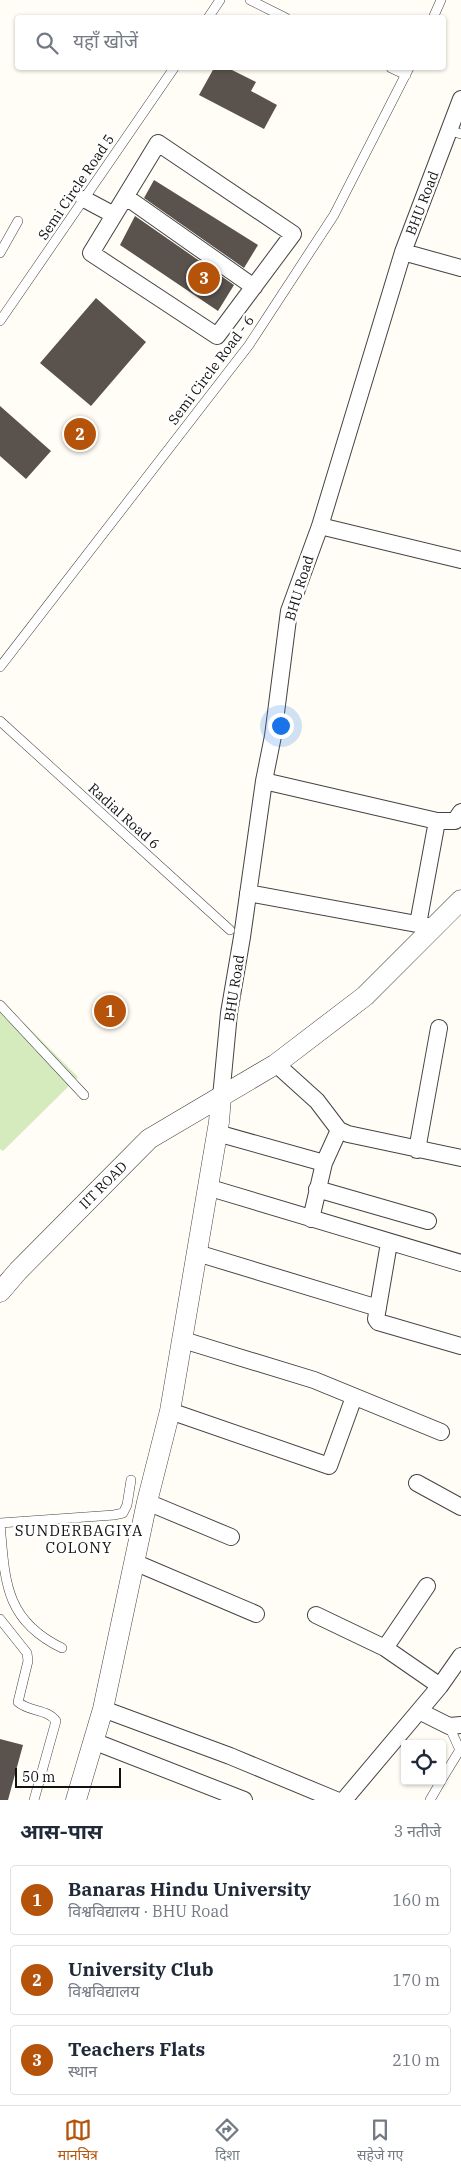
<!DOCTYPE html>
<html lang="hi">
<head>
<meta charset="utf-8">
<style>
	:root { --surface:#fff; --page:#f6f6f7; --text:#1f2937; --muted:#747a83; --line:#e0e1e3; --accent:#b45309 }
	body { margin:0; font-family:"IBM Plex Serif","Noto Sans Devanagari",serif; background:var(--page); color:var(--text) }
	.controls { position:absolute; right:15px; bottom:15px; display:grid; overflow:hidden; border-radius:5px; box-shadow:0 1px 4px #0004 }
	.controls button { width:45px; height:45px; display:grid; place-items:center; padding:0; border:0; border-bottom:1px solid var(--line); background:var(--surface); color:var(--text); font:25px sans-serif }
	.scale { position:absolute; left:15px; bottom:12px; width:106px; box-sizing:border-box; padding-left:5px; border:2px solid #111; border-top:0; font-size:14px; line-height:18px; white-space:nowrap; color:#111; -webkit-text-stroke:4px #fff; paint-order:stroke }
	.you { position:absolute; left:280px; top:725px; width:18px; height:18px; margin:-12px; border:4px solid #fff; border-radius:50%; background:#1a73e8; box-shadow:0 0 0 8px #1a73e833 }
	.badge { display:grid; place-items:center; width:32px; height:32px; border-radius:50%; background:var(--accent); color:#fff; font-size:16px; font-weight:700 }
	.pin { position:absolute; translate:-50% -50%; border:2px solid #fff; box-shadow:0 1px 5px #0006 }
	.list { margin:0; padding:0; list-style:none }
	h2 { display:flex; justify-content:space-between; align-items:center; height:65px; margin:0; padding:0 20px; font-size:21px }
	h2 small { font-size:16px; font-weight:400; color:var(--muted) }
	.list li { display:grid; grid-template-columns:32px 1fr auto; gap:15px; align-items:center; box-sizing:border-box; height:70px; margin:0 10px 10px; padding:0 10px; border:1px solid var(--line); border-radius:5px }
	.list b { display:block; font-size:19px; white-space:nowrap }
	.list p { margin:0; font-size:16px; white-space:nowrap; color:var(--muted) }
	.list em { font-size:16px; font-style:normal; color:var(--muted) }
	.icon { flex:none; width:28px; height:28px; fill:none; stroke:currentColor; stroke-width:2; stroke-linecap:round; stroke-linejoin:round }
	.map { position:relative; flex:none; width:461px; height:1800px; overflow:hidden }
	.search { position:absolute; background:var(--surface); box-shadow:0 1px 4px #0004; left:15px; right:15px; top:15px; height:55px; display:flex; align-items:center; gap:12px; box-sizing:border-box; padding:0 18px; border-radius:5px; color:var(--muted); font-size:19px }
	.sheet { height:305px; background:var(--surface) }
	nav { display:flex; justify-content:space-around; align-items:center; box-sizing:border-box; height:70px; border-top:1px solid var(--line); background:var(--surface); font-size:14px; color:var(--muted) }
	nav a { display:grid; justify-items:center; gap:2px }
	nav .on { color:var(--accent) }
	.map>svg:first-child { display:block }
</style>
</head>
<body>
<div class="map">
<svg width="461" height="1800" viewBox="0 0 461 1800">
	<rect width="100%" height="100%" fill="#fffdf5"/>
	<path fill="#d5ebbd" d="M0 999 78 1077 3 1151 0 1149Z"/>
	<path fill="#5a524d" d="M214 68H228L256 82 251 91 277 105 264 129 199 95Z
		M154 180 258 245 244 268 144 198Z
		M135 216 234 285 218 311 120 245Z
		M96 298 146 342 91 406 40 363Z
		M0 406 51 451 26 479 0 456Z
		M0 1739 23 1745 8 1800H0Z"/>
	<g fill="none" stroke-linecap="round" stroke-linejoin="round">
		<g stroke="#444" stroke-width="10">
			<path id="service" d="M250 0 286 18
				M208 18 220 0
				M433 18 441 0
				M391 68 406 75
				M451 131 461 134
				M0 253 18 221
				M0 321 174 68
				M0 667 249 345 334 215 409 68
				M0 721 230 930
				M0 1005 84 1095
				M0 1523 114 1515 123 1513 127 1505 131 1480
				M0 1523C5 1580 4 1620 62 1648
				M0 1619 27 1653 28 1661 18 1702C29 1712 48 1709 56 1721L34 1800
				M449 1726 460 1750
				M442 1779 461 1748
				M430 1800 441 1781"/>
		</g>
		<g stroke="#444" stroke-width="18">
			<path id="minor" d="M158 143 293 234 217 336 91 253Z
				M126 197 254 287
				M84 199 114 215
				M403 252 461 268
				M320 526 461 560
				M264 781 437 821H455L461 812
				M248 893 433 927
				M418 924 437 821
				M276 1064 317 1101 339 1130 348 1134 461 1158
				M221 1097 229 1013 242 937 264 781 273 736 289 611 320 526 403 252 461 99
				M217 1133 324 1163
				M417 1150 439 1028
				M207 1187 461 1263
				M317 1189 428 1221
				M311 1219 324 1163 339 1130
				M389 1243 376 1319 378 1322 461 1346
				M197 1253 378 1308
				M183 1340 314 1380 441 1432
				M170 1411 329 1466 354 1397
				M417 1483 461 1507
				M147 1502 231 1537
				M134 1562 256 1614
				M316 1615 385 1648 440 1686
				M385 1648 427 1586
				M103 1709 230 1756 336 1800
				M419 1711 440 1686 461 1656
				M93 1741 244 1800
				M344 1800 419 1711 449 1726 461 1725"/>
		</g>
		<g stroke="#444" stroke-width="21">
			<path id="tertiary" d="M0 1292 18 1271 149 1139 276 1064 365 996 461 900
				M76 1800 103 1709 147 1502 170 1411 219 1122 221 1097"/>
		</g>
		<use href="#service" stroke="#fff" stroke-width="9"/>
		<use href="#minor" stroke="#fff" stroke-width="16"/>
		<use href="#tertiary" stroke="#fff" stroke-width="20"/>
	</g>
	<g text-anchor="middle" stroke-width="5" stroke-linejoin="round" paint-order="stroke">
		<g font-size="14" fill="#111" stroke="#fff">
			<text transform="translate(76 187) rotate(-56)" y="5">Semi Circle Road 5</text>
			<text transform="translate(422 203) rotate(-69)" y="5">BHU Road</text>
			<text transform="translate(211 370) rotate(-53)" y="5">Semi Circle Road - 6</text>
			<text transform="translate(299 588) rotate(-73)" y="5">BHU Road</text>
			<text transform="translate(124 816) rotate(42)" y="5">Radial Road 6</text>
			<text transform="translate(234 988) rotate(-81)" y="5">BHU Road</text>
			<text transform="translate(103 1185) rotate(-45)" y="5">IIT ROAD</text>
		</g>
		<g font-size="15" letter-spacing="1" fill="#111" stroke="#fff">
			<text x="79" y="1536">SUNDERBAGIYA<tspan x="79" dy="17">COLONY</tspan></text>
		</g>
	</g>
</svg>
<div class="controls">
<button><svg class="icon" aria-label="locate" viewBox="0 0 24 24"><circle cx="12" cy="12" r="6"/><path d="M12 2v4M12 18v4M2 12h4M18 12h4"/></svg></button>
</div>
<div class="scale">50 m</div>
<div class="you"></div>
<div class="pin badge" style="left:110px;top:1011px">1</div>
<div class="pin badge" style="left:80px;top:434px">2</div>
<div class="pin badge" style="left:204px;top:278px">3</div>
<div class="search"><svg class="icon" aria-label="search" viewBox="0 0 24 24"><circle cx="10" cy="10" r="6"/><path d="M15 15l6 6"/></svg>यहाँ खोजें</div>
</div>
<section class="sheet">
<h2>आस-पास<small>3 नतीजे</small></h2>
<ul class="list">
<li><span class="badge">1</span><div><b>Banaras Hindu University</b><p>विश्वविद्यालय · BHU Road</p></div><em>160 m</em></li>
<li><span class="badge">2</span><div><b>University Club</b><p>विश्वविद्यालय</p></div><em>170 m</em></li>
<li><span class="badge">3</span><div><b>Teachers Flats</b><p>स्थान</p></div><em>210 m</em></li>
</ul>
</section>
<nav>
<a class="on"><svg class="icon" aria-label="map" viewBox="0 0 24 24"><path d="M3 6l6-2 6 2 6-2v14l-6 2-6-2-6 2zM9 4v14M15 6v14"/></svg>मानचित्र</a>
<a><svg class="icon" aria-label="directions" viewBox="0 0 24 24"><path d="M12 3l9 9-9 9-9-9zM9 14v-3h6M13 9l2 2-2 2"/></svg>दिशा</a>
<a><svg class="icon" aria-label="saved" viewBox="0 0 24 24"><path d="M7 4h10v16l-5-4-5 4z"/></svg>सहेजे गए</a>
</nav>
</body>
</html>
